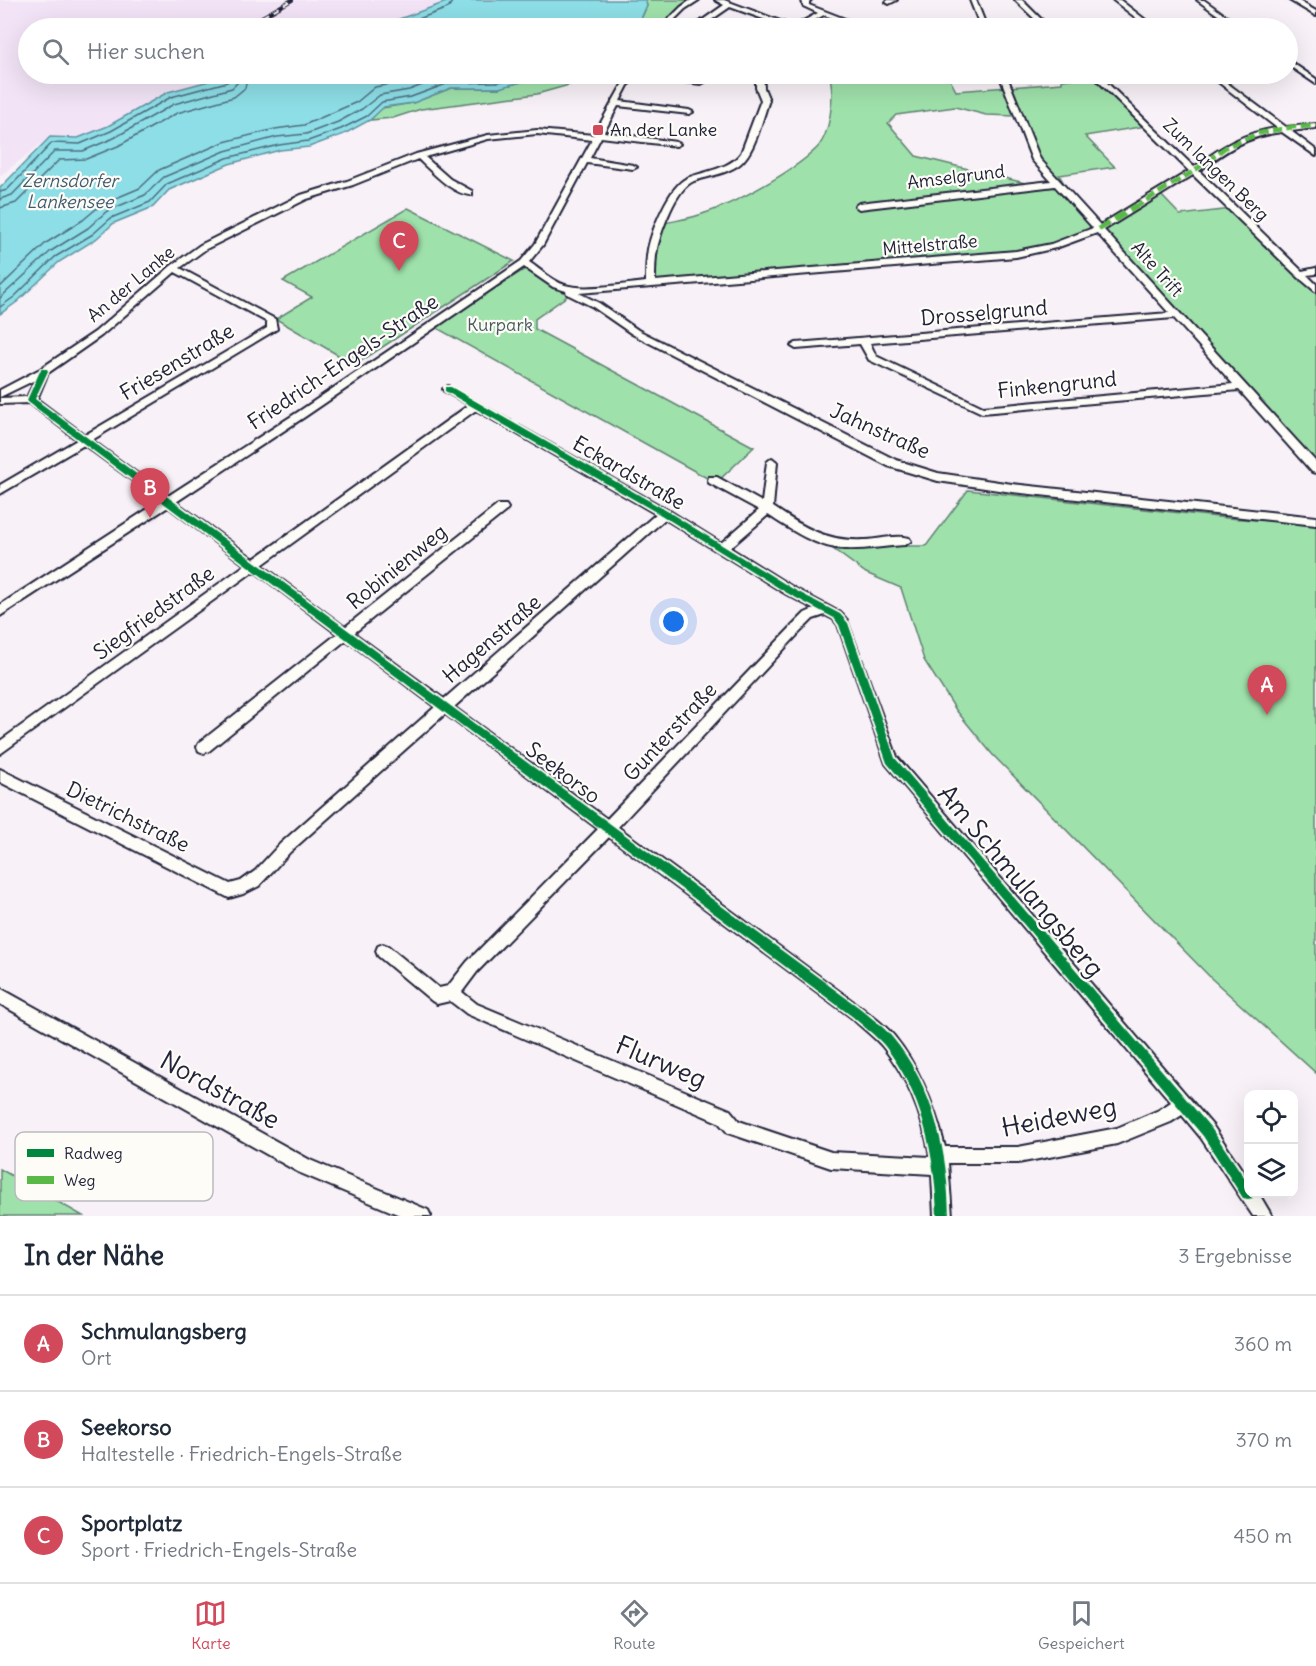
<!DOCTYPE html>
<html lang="de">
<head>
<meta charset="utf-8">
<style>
	:root { --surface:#fff; --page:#f6f6f7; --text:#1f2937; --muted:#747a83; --line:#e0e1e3; --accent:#d1495b }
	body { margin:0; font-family:Delius,sans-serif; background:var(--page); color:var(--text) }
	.controls { position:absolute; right:18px; bottom:18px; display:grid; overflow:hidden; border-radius:12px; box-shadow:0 6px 24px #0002 }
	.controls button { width:54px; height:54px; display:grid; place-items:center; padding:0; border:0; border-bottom:2px solid var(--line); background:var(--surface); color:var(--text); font:30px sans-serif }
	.you { position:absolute; left:674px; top:622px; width:21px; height:21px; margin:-15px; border:4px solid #fff; border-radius:50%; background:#1a73e8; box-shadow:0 0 0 9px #1a73e833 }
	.badge { display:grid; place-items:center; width:39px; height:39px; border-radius:50%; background:var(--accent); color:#fff; font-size:20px; font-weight:700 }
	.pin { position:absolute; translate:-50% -50px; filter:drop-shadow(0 2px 3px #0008) }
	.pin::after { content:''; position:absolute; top:32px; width:21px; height:18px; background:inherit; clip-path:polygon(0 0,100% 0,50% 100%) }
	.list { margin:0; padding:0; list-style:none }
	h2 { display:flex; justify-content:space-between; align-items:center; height:78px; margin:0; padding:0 24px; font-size:26px }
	h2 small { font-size:20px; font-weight:400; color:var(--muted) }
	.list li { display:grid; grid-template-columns:39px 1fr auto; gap:18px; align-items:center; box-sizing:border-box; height:96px; padding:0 24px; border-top:2px solid var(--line) }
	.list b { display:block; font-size:22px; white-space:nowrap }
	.list p { margin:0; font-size:20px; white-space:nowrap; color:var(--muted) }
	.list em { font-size:20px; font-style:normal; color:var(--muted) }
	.icon { flex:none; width:33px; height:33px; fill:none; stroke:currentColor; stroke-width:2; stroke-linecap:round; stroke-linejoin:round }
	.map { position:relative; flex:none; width:1316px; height:1216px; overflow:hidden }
	.search { position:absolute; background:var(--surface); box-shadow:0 6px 24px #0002; left:18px; right:18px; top:18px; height:66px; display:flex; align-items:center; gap:15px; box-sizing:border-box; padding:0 21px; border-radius:33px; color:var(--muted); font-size:22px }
	.sheet { height:366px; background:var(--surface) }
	nav { display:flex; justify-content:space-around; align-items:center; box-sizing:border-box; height:84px; border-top:2px solid var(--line); background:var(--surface); font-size:16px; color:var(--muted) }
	nav a { display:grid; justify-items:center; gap:3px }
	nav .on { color:var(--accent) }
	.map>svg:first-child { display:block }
</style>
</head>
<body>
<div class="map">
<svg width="1316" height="1216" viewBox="0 0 1316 1216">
	<rect width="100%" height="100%" fill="#f8f1f7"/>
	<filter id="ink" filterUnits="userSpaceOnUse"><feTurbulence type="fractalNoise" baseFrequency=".0167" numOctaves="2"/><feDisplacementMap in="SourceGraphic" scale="12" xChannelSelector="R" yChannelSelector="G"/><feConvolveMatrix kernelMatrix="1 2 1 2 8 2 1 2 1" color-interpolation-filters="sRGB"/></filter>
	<g filter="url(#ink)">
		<path fill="#f2e4f6" d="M0 0H452L374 28H28V74H235L168 92 108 126 78 138 50 137 0 176Z"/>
		<path fill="#9fe1ab" stroke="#608273" stroke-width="1.5" fill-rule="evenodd" d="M645 0H692V1L680 8 660 28H637L647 6Z
			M550 74H608L537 94 421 109 393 118 370 120 382 108 413 103 451 88H499Z
			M829 74H947L956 91 1062 83V80L1093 76 1146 126 1085 136 1115 167 1059 175 1090 226 1088 230 1050 244 1015 252 653 281 655 251 665 223C678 220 693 218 705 213 736 203 794 171 817 148 831 133 835 93 829 74ZM955 107 986 115 1016 116 1034 160 1053 183 1033 185 916 156 888 123 896 115Z
			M1161 195 1180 215 1232 209 1316 289V469L1104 233 1103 229Z
			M408 208 514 261 355 365 276 319 312 297 283 281Z
			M525 269 570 294 535 319V329L754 447 716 483 435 327Z
			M968 490 1227 518 1316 524V1073L1212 979 992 754 956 710 924 660 901 588 866 573 829 546H926Z
			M0 1169 83 1216H0Z"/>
		<path fill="#8ddee6" stroke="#6293a2" stroke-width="1.5" d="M452 0H645L647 5 637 28H374Z
			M235 74H550L499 88H451L413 103 384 107 370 120 344 134 309 147 280 150 229 164 169 190 153 207 114 223 96 239 59 262 17 302 0 314V188L50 137 78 138 108 126 168 92Z"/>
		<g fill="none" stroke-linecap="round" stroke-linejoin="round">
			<path stroke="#4d6d7f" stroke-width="1.5" d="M394 28 448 8 453 0
				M0 192 7 190 52 143 80 144 111 131 171 97 227 82 232 74
				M0 199 12 195 55 151H83L114 138 174 104 232 88 238 82 239 74
				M0 208 16 203 59 160 86 159 118 146 177 113 234 97 245 88 248 74
				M0 287 46 243 83 220 102 204 140 188 159 170 224 142 275 129 304 125 357 102 375 87 407 81 427 74
				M0 298 51 251 88 228 107 211 145 195 164 177 225 151 277 137 306 134 338 122 362 109 380 95 409 90 449 75 502 74
				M0 307 14 297 55 257 93 234 111 218 150 202 167 184 227 158 279 145 308 141 341 129 367 116 382 102 411 97 449 83 498 82 533 74"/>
			<g stroke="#22223b" stroke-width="4">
				<path id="street" d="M691 0H699L685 9 666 28H660L681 7Z
					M715 0H724L794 26 818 13 803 6 802 0H811L809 2V5L853 22 850 24 824 15 800 28H788L730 7 704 25 707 28H700L696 25 697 24 724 5Z
					M888 0H897L889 4 886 2Z
					M970 0H976L987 28H981Z
					M1015 0H1022L1050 28H1044Z
					M1113 0H1120L1156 28H1149Z
					M1197 0H1204L1243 28H1236Z
					M1289 0H1297L1316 11V16Z
					M1288 60 1316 79V84L1288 65Z
					M628 74H646L701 80 705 82 701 84 633 76 620 101 689 110 693 112 689 114 618 106 604 132 676 142 680 144 676 146 601 137 590 158 633 165 637 167 633 169 587 163 543 245 529 262C541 270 552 281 565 285 584 291 625 284 646 282 646 271 646 260 648 249 652 230 669 186 687 178 705 171 730 169 741 153L761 100 756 88V74H763L764 88 769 100C763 117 756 147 744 160 733 173 709 176 694 181 676 188 661 231 657 249 655 259 655 271 655 281L1016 251 1051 244 1093 228 1055 186 859 209 855 206 859 203 1051 181 1032 160 999 74H1006L1040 159 1100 225 1189 171 1091 74H1098L1194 167C1220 148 1244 132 1277 128L1208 74H1215L1286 127 1316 124V128L1291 131 1316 150V156L1282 132C1247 136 1227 150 1199 171L1302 271 1316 268V274L1307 275 1316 284V292L1297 276 1193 175 1104 230 1316 462V473L1312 472 1239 390 982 413 869 360 860 344 796 349 791 346 796 343 1169 313 1097 233 1056 248 1016 257 579 293 599 303 638 330 896 460 938 473 1012 484 1316 517V525L1012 492 938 481 888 466 632 334 593 307 567 294 566 291 553 287 524 267 306 416 176 502 254 559 469 405 444 391 443 389 448 386 668 510 721 543 759 510 709 483 708 480 709 477H717L762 502 767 462 772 458 777 462 773 507C801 526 827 542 863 540 877 540 895 534 909 538L911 541 905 545C885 546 864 550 844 549 816 547 791 530 768 515L730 548 794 588 841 613 847 620 897 757 1213 1126 1248 1179V1194H1259L1272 1216H1253L1201 1138 1182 1115 1171 1122 1117 1144 1018 1163H948L952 1216H934L932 1174 831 1168 734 1135 728 1133 718 1122 467 1014 450 1001 437 1004 432 1001 378 956 376 951 378 946 383 944 388 946 439 988 448 986 467 962 598 829 445 714 290 852 259 886 243 894 229 898 0 782V769L230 884 241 881 255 871 280 844 435 707 346 640 209 751 204 753 199 751 197 747 199 743 337 634 254 571 0 754V741L245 565 168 507 0 616V605L160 501 84 445 0 494V485L77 440 29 403 0 404V398L27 397 35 380 0 397V390L40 369 95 332 171 266 200 245 301 195 347 181 416 154 488 135 537 130 594 135ZM537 134 592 140 535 244 521 261 298 412 168 496 92 440 277 329 275 319 180 268 206 249 307 199 353 185 418 159C431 171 454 196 472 195V191L450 179 425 157 488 139ZM175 272 267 322V328L85 435 37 399 48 373 101 336ZM1174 318 1233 384 983 407 876 356 870 343ZM476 410 656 514 444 699 354 633 506 511 508 508 506 505H498L345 627 262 565ZM665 519 786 594 814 609 805 613 793 625 607 819 454 707ZM825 615 833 619 838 625 886 764 1171 1102 1159 1110 1117 1128 1018 1147H945C935 1107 920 1068 894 1036 885 1025 873 1017 862 1008L618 827 801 631 813 619ZM609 837 852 1018C862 1028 874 1036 883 1047 908 1078 923 1117 930 1157L831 1152 739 1121 730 1110 477 1004 462 992 477 972Z
					M0 988 310 1160 428 1210 431 1216H402L298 1172 0 1004Z"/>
			</g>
			<use href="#street" fill="#fdfcf7" fill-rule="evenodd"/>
			<g stroke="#22223b" stroke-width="4">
				<path id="rail" d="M242 28 292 0"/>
			</g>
			<use href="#rail" stroke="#fdfcf7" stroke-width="2" stroke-dasharray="6" stroke-linecap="butt"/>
			<path stroke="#58b947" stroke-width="4.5" stroke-dasharray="10 4.5" stroke-linecap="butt" d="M1134 208 1194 171 1226 147 1260 133 1293 127 1316 126"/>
			<path stroke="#58b947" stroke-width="6" stroke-dasharray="12 6" stroke-linecap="butt" d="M1099 229 1137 206"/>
			<g stroke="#fdfcf7" stroke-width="4">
				<path id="cycleway" d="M41 369H47L48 371 35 399 861 1009C871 1018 883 1026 892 1037 934 1087 948 1153 949 1216H937C935 1155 923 1094 884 1045 875 1035 863 1026 853 1017L28 402 27 400Z
					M445 387H451L667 511 793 589 840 614 848 623 895 758 1211 1128 1248 1183V1194H1254L1253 1198 1248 1199 1243 1198 1203 1136 887 763 839 625 834 618 787 593 661 515 445 391Z"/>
			</g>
			<use href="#cycleway" fill="#00873e" fill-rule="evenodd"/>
		</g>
	</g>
	<rect fill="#d1495b" stroke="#fdfcf7" stroke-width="2" x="592" y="124" width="12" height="12" rx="3"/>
	<g text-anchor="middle" stroke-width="4.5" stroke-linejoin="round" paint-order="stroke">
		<g font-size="18" fill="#22223b" stroke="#fdfcf7" text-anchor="start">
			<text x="610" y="136">An der Lanke</text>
		</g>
		<g font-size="18" fill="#22223b" stroke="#fdfcf7">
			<text transform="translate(1216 170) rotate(44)" y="6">Zum langen Berg</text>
			<text transform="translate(956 177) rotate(-7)" y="6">Amselgrund</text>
			<text transform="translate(930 245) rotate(-5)" y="6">Mittelstraße</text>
			<text transform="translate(1157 269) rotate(48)" y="6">Alte Trift</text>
			<text transform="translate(131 284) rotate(-40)" y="6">An der Lanke</text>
		</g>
		<g font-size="18" font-style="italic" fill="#425a6e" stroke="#fdfcf7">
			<text x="70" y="187">Zernsdorfer<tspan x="70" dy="21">Lankensee</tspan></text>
		</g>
		<g font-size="18" fill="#485b5d" stroke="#fdfcf7">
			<text x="500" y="331">Kurpark</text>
		</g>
		<g font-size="21" fill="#22223b" stroke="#fdfcf7">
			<text transform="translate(984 313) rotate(-5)" y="7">Drosselgrund</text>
			<text transform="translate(177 362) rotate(-31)" y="7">Friesenstraße</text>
			<text transform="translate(343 362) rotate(-34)" y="7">Friedrich-Engels-Straße</text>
			<text transform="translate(1057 385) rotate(-6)" y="7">Finkengrund</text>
			<text transform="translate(880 431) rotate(24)" y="7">Jahnstraße</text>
			<text transform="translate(629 473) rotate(30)" y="7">Eckardstraße</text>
			<text transform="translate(397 567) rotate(-39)" y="7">Robinienweg</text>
			<text transform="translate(154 613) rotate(-36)" y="7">Siegfriedstraße</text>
			<text transform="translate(492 639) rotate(-41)" y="7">Hagenstraße</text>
			<text transform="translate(670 732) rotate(-47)" y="7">Gunterstraße</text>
			<text transform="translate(563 773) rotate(37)" y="7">Seekorso</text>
			<text transform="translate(128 817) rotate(26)" y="7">Dietrichstraße</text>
		</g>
		<g font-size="26" fill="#22223b" stroke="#fdfcf7">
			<text transform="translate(1021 881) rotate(50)" y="9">Am Schmulangsberg</text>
			<text transform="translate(661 1062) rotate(23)" y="9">Flurweg</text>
			<text transform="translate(220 1090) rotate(29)" y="9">Nordstraße</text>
			<text transform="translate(1059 1117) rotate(-11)" y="9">Heideweg</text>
		</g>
	</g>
	<rect x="15" y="1132" width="198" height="69" rx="9" fill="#fdfcf7" stroke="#bbbbbf" stroke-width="1.5"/>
	<rect x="27" y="1149" width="27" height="8" fill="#00873e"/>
	<rect x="27" y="1176" width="27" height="8" fill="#58b947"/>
	<g font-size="16" fill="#22223b">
		<text x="64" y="1159">Radweg</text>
		<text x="64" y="1186">Weg</text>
	</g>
</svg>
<div class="controls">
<button><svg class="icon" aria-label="locate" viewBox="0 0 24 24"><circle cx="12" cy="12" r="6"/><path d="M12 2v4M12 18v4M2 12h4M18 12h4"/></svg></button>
<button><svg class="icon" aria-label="layers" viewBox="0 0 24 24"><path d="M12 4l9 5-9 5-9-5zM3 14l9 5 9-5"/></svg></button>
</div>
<div class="you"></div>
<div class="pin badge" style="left:1267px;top:715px">A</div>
<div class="pin badge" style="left:150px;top:518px">B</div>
<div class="pin badge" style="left:399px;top:271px">C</div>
<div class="search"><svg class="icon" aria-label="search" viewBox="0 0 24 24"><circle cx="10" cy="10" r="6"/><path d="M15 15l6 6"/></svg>Hier suchen</div>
</div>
<section class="sheet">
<h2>In der Nähe<small>3 Ergebnisse</small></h2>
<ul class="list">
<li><span class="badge">A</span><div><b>Schmulangsberg</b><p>Ort</p></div><em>360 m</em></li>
<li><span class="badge">B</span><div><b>Seekorso</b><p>Haltestelle · Friedrich-Engels-Straße</p></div><em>370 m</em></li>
<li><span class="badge">C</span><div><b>Sportplatz</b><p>Sport · Friedrich-Engels-Straße</p></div><em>450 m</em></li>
</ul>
</section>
<nav>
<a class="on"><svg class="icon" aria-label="map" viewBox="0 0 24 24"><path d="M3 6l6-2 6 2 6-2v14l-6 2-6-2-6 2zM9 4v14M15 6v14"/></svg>Karte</a>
<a><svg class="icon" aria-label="directions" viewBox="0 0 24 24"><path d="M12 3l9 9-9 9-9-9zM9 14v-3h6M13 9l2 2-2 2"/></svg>Route</a>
<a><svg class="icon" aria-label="saved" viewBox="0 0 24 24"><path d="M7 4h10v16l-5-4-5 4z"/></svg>Gespeichert</a>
</nav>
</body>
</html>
